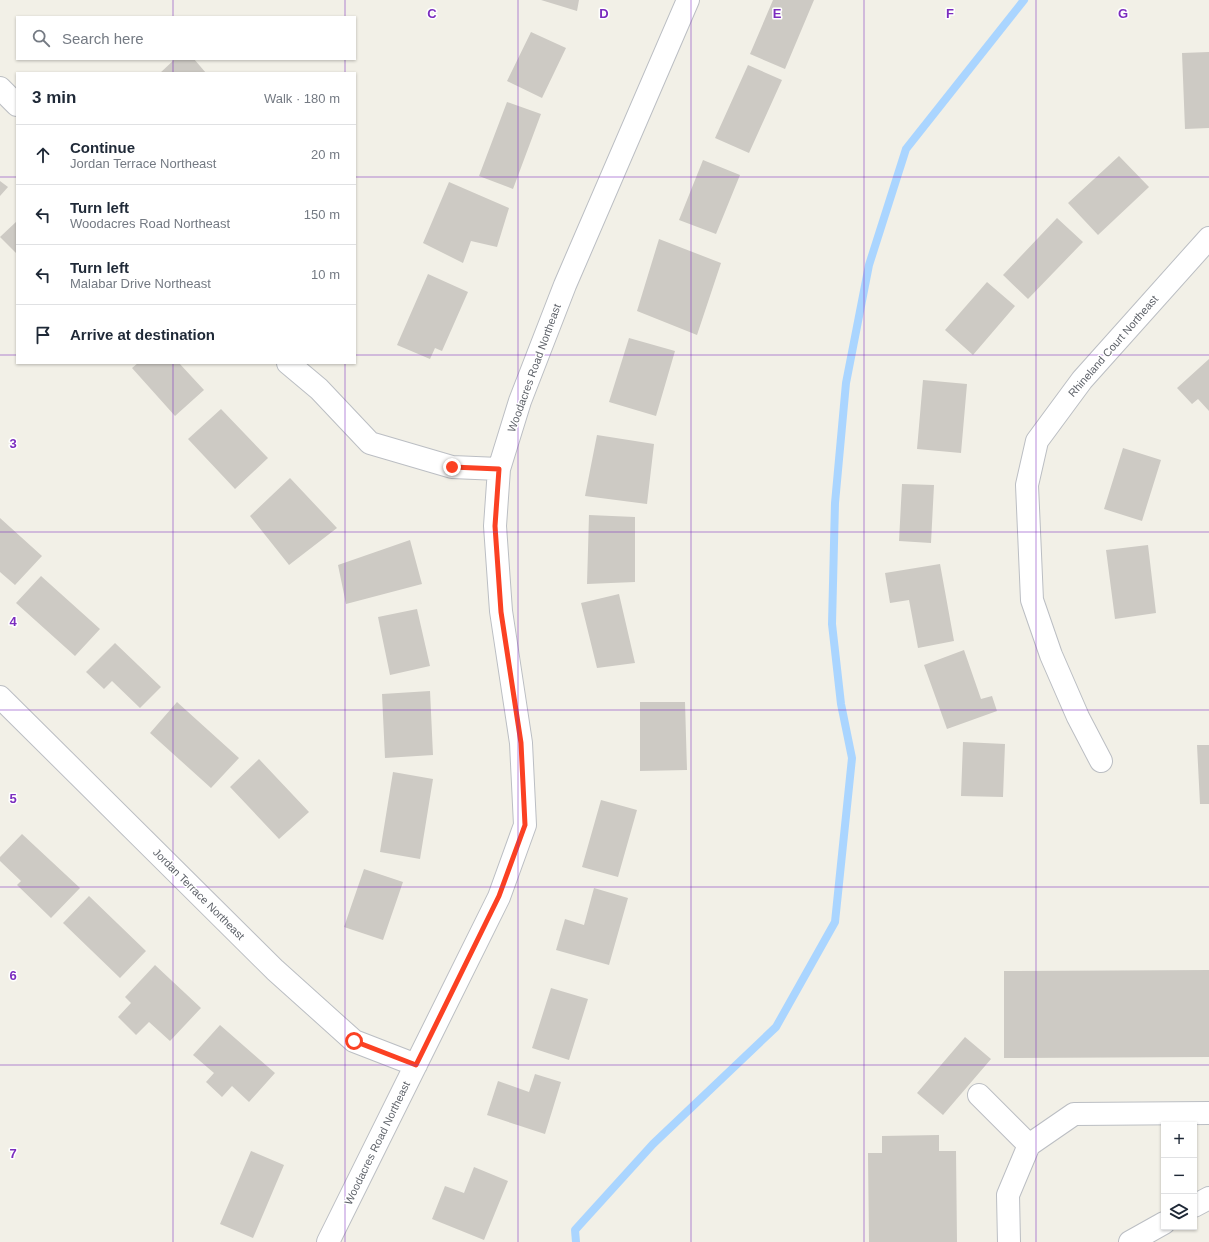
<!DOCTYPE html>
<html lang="en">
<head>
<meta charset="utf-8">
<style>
	:root { --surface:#fff; --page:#f6f6f7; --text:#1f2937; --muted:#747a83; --line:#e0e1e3 }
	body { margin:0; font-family:Arial,sans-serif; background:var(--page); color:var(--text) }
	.controls { position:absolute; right:12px; bottom:12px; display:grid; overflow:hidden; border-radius:0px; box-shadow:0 1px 3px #0004 }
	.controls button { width:36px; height:36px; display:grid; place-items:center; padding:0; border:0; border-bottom:1px solid var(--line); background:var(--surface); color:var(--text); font:20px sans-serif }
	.stop { position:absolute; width:12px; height:12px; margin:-9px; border:3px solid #fb4123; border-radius:50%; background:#fff }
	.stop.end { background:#fb4123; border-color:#fff; box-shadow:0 1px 4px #0008 }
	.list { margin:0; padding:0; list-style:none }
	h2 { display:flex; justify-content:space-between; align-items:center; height:52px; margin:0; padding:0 16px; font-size:17px }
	h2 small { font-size:13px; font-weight:400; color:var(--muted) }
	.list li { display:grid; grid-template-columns:26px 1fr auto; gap:12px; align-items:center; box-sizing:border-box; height:60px; padding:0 16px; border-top:1px solid var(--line) }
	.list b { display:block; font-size:15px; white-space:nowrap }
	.list p { margin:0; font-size:13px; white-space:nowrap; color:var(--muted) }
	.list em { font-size:13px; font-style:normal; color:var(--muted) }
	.icon { flex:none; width:22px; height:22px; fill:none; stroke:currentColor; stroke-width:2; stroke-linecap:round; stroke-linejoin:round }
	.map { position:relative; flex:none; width:1209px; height:1242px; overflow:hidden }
	.search { position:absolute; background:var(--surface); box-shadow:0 1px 3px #0004; left:16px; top:16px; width:340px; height:44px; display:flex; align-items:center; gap:10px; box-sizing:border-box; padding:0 14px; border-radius:0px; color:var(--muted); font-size:15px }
	.panel { position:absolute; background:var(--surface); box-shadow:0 1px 3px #0004; left:16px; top:72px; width:340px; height:292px; border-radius:0px }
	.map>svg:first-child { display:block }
</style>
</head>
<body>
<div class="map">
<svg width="1209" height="1242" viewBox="0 0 1209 1242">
	<rect width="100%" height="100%" fill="#f2f0e7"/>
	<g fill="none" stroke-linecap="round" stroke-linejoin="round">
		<path stroke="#aad5ff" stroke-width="8" d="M576 1242 575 1230 653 1144 776 1027 835 922 852 758 841 704 832 624 835 503 846 383 869 265 906 149 1024 0"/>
	</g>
	<path fill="#cdcac4" d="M541 0H579L577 11Z
		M773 0H814L785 69 750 54Z
		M531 32 566 48 542 98 507 81Z
		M1209 52V128L1185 129 1182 53Z
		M175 59H194L206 73H160Z
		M748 65 782 80 749 153 715 138Z
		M507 102 541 114 513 189 479 176Z
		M1119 156 1149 187 1098 235 1068 203Z
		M703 160 740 175 716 234 679 220Z
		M0 181 8 187 0 196Z
		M449 182 509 208 497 247 471 241 463 263 423 243Z
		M1057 218 1083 242 1028 299 1003 275Z
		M17 221V254L0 237Z
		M659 239 721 263 697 335 637 311Z
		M428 274 468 292 442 351 435 348 430 359 397 345Z
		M987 282 1015 306 973 355 945 330Z
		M629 338 675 351 656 416 609 402Z
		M1209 359V411L1198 399 1192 404 1177 388Z
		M138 363H179L204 390 175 416 132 368Z
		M923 380 967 384 961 453 917 449Z
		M221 409 268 458 235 489 188 439Z
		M597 435 654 444 647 504 585 496Z
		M1123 448 1161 460 1142 521 1104 509Z
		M290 478 337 528 289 565 250 516Z
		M902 484 934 485 931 543 899 541Z
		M589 515 635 517V582L587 584Z
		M0 518 42 556 15 585 0 572Z
		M410 540 422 584 346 604 338 565Z
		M1148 545 1156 613 1115 619 1106 550Z
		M940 564 954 641 918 648 909 600 890 603 885 573Z
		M41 576 100 629 75 656 16 603Z
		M619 594 635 663 597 668 581 603Z
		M417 609 430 666 390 675 378 617Z
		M115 643 161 687 140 708 112 681 104 689 86 672Z
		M964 650 981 699 992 696 997 711 947 729 924 665Z
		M430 691 433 755 385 758 382 694Z
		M177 702 239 758 211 788 150 733Z
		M640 702H685L687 770 640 771Z
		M963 742 1005 744 1003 797 961 796Z
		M1197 745H1209V804H1200Z
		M259 759 309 812 279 839 230 787Z
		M393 772 433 779 420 859 380 852Z
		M601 800 637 810 618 877 582 867Z
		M22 834 80 888 51 918 17 885 21 881 0 861V857Z
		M364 869 403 882 383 940 344 927Z
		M594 888 628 898 609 965 556 950 565 919 584 925Z
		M89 896 146 951 120 978 63 923Z
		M155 965 201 1008 170 1041 149 1022 136 1035 118 1017 131 1003 125 997Z
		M1209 970V1057L1004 1058V971Z
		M551 988 588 999 569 1060 532 1048Z
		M220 1025 275 1073 249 1102 232 1086 222 1097 206 1082 214 1073 193 1055Z
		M965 1037 991 1059 943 1115 917 1093Z
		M535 1074 561 1082 545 1134 487 1115 498 1081 529 1092Z
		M939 1135V1151H956L957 1242H869L868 1153H882V1136Z
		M251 1151 284 1165 253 1238 220 1224Z
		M474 1167 508 1181 484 1240 432 1219 445 1186 464 1193Z"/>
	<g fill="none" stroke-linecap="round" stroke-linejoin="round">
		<g stroke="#bbbec3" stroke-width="24">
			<path id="minor" d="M0 88 17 105
				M288 363 319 389 370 443 452 467 499 469
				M0 697 275 970 354 1041 416 1065
				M1101 761 1078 717 1051 655 1032 600 1027 485 1037 441 1082 380 1209 238
				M979 1095 1029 1145
				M1194 1206 1209 1198
				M328 1242 499 897 525 825 521 743 501 611 495 526 499 469 520 401 565 285 688 0
				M1009 1242 1008 1195 1029 1145 1074 1114 1209 1113
				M1130 1242 1164 1223"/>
		</g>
		<use href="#minor" stroke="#fff" stroke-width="22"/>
	</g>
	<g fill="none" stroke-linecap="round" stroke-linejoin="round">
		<path stroke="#fb4123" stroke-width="5" d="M354 1041 416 1065 499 896 525 825 521 743 501 612 495 526 499 469 452 467"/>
	</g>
	<path fill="none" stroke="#7b2cbf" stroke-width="1" stroke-opacity="0.55" d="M173 0V17M345 0V17M518 0V1242M691 0V1242M864 0V1242M1036 0V1242M173 59V73M345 59V73M0 177H17M355 177H1209M0 355H17M355 355H1209M173 363V1242M345 363V1242M0 532H1209M0 710H1209M0 887H1209M0 1065H1209"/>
	<g text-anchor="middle" stroke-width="3" stroke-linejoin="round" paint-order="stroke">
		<g font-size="11" fill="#5e6269" stroke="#fff">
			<text transform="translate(1113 346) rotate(-49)" y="4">Rhineland Court Northeast</text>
			<text transform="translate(534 368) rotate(-70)" y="4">Woodacres Road Northeast</text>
			<text transform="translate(199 894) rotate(45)" y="4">Jordan Terrace Northeast</text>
			<text transform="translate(377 1143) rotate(-64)" y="4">Woodacres Road Northeast</text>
		</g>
	</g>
	<g font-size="13" text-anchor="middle" font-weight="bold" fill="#7b2cbf" stroke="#fff" stroke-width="3" stroke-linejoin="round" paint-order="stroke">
		<text x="432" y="18">C</text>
		<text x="604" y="18">D</text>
		<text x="777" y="18">E</text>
		<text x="950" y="18">F</text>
		<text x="1123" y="18">G</text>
		<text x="13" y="448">3</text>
		<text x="13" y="626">4</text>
		<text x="13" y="803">5</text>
		<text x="13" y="980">6</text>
		<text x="13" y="1158">7</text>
	</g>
</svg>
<div class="controls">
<button>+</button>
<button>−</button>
<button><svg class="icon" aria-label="layers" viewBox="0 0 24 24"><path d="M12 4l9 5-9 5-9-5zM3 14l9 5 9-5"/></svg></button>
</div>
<div class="stop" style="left:354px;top:1041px"></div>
<div class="stop end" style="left:452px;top:467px"></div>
<div class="search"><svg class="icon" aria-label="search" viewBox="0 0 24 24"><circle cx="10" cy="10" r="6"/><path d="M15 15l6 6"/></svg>Search here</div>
<section class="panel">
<h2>3 min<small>Walk · 180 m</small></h2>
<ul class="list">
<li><svg class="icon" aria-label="ahead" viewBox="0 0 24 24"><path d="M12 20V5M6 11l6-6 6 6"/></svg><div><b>Continue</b><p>Jordan Terrace Northeast</p></div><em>20 m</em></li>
<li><svg class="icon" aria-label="left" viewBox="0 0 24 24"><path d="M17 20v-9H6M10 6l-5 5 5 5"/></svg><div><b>Turn left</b><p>Woodacres Road Northeast</p></div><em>150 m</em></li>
<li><svg class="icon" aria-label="left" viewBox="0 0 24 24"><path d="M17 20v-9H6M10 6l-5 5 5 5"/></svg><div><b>Turn left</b><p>Malabar Drive Northeast</p></div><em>10 m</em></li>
<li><svg class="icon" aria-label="arrive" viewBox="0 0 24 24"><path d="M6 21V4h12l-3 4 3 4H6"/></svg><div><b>Arrive at destination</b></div></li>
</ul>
</section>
</div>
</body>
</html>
